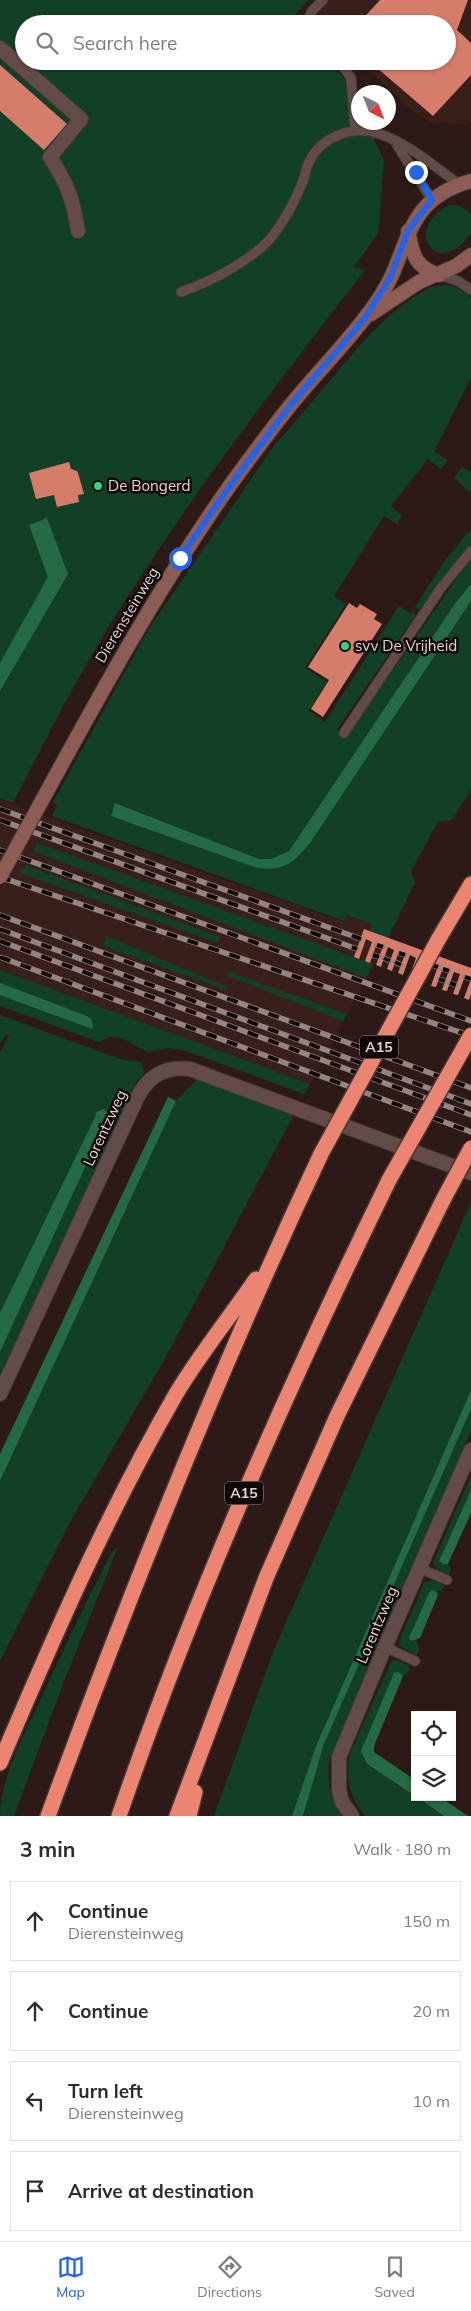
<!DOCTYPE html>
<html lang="en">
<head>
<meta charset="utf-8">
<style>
	:root { --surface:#fff; --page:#f2f2f3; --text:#2b2b33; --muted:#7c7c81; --line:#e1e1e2; --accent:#2563eb }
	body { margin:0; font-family:Mulish,sans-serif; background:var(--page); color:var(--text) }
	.controls { position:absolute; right:15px; bottom:15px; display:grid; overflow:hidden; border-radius:0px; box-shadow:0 1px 4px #0004 }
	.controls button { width:45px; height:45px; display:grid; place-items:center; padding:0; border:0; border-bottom:1px solid var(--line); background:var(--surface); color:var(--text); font:25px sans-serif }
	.compass { position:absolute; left:351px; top:85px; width:45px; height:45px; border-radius:50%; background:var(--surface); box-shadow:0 1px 4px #0004; rotate:138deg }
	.stop { position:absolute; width:15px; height:15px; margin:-11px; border:4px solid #2563eb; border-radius:50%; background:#fff }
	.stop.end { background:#2563eb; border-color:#fff; box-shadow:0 1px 5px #0008 }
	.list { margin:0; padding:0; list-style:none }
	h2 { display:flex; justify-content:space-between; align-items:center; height:65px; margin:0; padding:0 20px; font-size:21px }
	h2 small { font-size:16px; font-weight:400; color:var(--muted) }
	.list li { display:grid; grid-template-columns:32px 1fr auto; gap:15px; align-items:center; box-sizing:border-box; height:80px; margin:0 10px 10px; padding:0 10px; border:1px solid var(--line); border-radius:0px }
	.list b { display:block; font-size:19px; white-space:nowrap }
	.list p { margin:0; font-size:16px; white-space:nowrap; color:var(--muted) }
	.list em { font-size:16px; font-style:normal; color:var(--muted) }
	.icon { flex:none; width:28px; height:28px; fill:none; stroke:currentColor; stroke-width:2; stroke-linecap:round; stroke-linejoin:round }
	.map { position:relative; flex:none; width:471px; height:1816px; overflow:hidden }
	.search { position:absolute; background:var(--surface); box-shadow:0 1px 4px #0004; left:15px; right:15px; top:15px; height:55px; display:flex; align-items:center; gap:12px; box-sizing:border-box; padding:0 18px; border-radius:28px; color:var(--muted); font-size:19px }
	.sheet { height:425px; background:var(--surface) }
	nav { display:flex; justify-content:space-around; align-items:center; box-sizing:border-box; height:70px; border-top:1px solid var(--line); background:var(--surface); font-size:14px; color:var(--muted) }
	nav a { display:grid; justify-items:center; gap:2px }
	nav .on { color:var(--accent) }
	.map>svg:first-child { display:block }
</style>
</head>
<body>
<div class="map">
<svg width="471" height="1816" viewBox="0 0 471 1816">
	<rect width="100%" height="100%" fill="#2d1a16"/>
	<path fill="#391f1a" d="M330 0H471V123L464 125 431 122 416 114 359 61H447V24H316L319 12Z
		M0 800 343 922 346 915 372 924 370 931 388 938 310 1084 0 970Z"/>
	<path fill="#124027" d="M0 0H308L286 24H24V61H326C347 79 358 94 358 122L366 123 384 160 378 233 354 267 365 270C279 381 194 491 119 610 80 672 46 738 13 803L0 798Z
		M450 205 461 206 471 214V233C437 282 401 228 450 205Z
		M445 285 456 287 471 297V377L434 452 448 460 441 469 428 459 391 506 402 516 397 524 384 516 334 596 346 604 305 668 327 682 309 711 325 722 399 606 411 614 412 612 416 615 337 729 347 736 471 558V584L456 602 289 851 270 859H259L116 803 111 815 254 867 301 855 471 601V789L452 820 438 822 411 871 415 883 388 938 370 931 372 924 347 915 344 921 52 816 57 805 53 802 148 630 271 450 367 337 391 314 415 296 431 287Z
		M462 467 471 472V493L454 478Z
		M471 529V543L419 610 415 607 446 559Z
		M37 843 373 964 366 978 33 851Z
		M25 865 220 937 218 943 20 873Z
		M106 936 227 987 226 990 103 946Z
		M0 970 310 1084 304 1094 186 1051 170 1048 148 1052C129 1044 120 1029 99 1042L0 1006Z
		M229 972 347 1014 343 1021 228 976Z
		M0 1015 123 1060 142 1062 144 1073 136 1082 0 1376V1352L108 1115 96 1112 95 1117 0 1313V1053L9 1035 6 1034 0 1043Z
		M197 1079 294 1114 167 1355 69 1524 0 1661V1481L176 1101Z
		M471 1202V1390L316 1746 292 1816H214L273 1652Z
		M471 1409V1431L329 1760C327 1781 330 1798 342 1816H303L324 1744Z
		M471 1476V1490L439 1561 443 1564H448L451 1570 449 1575 436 1569 433 1563Z
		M118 1547 63 1684 14 1816H0C0 1779 24 1734 40 1701 63 1651 86 1601 112 1552Z
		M432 1580 444 1585 442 1590 437 1592 432 1590 412 1641 417 1640 419 1651 417 1656 399 1645V1641L424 1583Z
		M394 1659 408 1665 410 1670 403 1676 398 1673 367 1764 444 1816H365C349 1797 345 1777 350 1753L390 1664Z"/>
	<path fill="#246a45" d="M47 518 68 574 0 691V663L48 577 29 525Z
		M471 584V601L312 840C295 863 283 873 254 867L111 816 115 803 259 859H271L289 851 456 602Z
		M0 983 87 1016 91 1019 93 1025 92 1029 0 995Z
		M168 1097 176 1101 0 1481V1454Z
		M104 1109 109 1115 0 1352V1313L95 1117 96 1112Z
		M471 1390V1409L324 1744 303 1816H292L316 1746Z
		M471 1490V1513L448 1564H443L439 1561Z
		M432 1590 437 1592 438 1595 420 1638 412 1641 409 1638 429 1593Z
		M398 1672 403 1676 374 1746V1752L415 1780V1796L367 1764 361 1751 394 1673Z
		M417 1797H440L468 1816H444Z"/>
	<path fill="#d67c6a" d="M380 0H468L457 30 471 43V75L433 116 369 61H447V24H358Z
		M0 65 67 124 44 150 0 111Z
		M69 462 71 469 77 471 78 473 84 494 78 495 79 502 57 507 54 495 36 499 29 473Z
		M349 603 357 608 360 604 377 614 374 619 382 624 323 717 311 709 329 680 308 667Z
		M364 929 471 968V978L465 976 458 995 453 994 460 974 454 972 447 991 442 990 449 970 443 968 436 987 431 986 438 966 432 964 425 983 409 977 416 958 410 955 403 975 398 973 405 954 399 951 392 971 387 969 394 950 388 947 381 967 376 965 383 946 377 943 370 963 365 961 372 942 366 939 359 959 354 957Z
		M471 979V994L469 1000 464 998Z"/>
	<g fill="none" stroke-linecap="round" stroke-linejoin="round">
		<g stroke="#463735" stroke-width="11">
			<path id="service" d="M306 24 312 11 323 0
				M339 61 351 78 355 130
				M397 145 432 200
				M439 275 458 281 471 290
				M181 292C210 282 255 259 274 234 286 218 296 199 303 181 305 175 306 168 309 162 321 137 353 124 380 134 409 144 435 167 460 185
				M344 733 441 588 471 551
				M419 1568 447 1580
				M385 1647 415 1661"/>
		</g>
		<g stroke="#463735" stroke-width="16">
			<path id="pedestrian" d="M0 48 81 119 50 157C68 185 73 199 78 231"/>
		</g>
		<g stroke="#463735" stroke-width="16">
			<path id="minor" d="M0 1394 137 1098C148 1076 165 1066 190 1069L471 1173
				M352 1816 342 1802 339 1790V1757L385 1647 471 1450"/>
		</g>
		<g stroke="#463735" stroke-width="16">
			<path id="secondary" d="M408 231C413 254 414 267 439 275
				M371 314 419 282 456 266 471 255
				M39 806C99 696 159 586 231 484 250 458 269 432 289 407 313 377 341 349 364 319 375 305 386 289 393 273 412 227 416 197 471 181"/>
		</g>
		<g stroke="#463735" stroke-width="18">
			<path id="motorway" d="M438 940 471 884
				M0 1763C53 1638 108 1512 176 1394 199 1355 230 1317 256 1279
				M48 1816C130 1592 219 1370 321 1154
				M119 1816C194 1598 288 1387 389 1180
				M177 1816 266 1578 337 1416 443 1200
				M189 1816 195 1792"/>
		</g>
		<use href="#service" stroke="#634c47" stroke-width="9"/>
		<use href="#pedestrian" stroke="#634c47" stroke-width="14"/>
		<use href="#minor" stroke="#634c47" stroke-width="14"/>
		<use href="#secondary" stroke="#8c5d54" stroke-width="14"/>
		<use href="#motorway" stroke="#eb8571" stroke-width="15"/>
		<g stroke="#958481" stroke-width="5.5">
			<path id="rail" d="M0 809 361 939
				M0 820 357 949
				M0 850 471 1021
				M0 877 471 1036
				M0 915 471 1088
				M0 929 471 1104
				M0 941 471 1115
				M377 945 383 947
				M399 953 405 955
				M373 955 379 957
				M0 957 471 1132
				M384 958 390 961
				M395 962 401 965
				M432 965 438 967
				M443 969 449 971
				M417 971 423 973
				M465 977 471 979
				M439 979 445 981
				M450 983 456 985"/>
		</g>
		<use href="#rail" stroke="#100706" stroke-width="4" stroke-dasharray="11" stroke-linecap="butt"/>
		<g stroke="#463735" stroke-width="16" stroke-linecap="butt">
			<path id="secondary-bridge" d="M0 877 39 806"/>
		</g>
		<g stroke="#463735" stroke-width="18" stroke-linecap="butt">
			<path id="motorway-bridge" d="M321 1154 438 940
				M389 1180 471 1035
				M443 1200 471 1148"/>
		</g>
		<use href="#secondary-bridge" stroke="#8c5d54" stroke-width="14"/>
		<use href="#motorway-bridge" stroke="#eb8571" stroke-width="15"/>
	</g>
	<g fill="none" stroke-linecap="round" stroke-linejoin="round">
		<path stroke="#2563eb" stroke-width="6" d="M180 558 232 483 289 407 365 318 390 278 408 231 432 200 416 172"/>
	</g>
	<g fill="#26d886" stroke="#100706" stroke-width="2">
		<circle cx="98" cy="486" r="5"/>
		<circle cx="345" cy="646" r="5"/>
	</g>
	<g text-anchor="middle" stroke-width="5" stroke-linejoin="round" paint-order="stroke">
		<g fill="#100706" stroke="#a49795" stroke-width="1">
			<rect x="360" y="1035.5" width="38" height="23" rx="4"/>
			<rect x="225" y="1481.5" width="38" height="23" rx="4"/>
		</g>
		<g font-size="14" font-weight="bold" fill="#e3d5d2">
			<text x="379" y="1052">A15</text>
			<text x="244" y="1498">A15</text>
		</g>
		<g font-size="15" fill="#e3d5d2" stroke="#100706" text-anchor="start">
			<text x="108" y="491">De Bongerd</text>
			<text x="355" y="651">svv De Vrijheid</text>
		</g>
		<g font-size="15" fill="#e3d5d2" stroke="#100706">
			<text transform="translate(127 615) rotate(-59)" y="5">Dierensteinweg</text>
			<text transform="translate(105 1128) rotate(-65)" y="5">Lorentzweg</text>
			<text transform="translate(377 1625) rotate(-67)" y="5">Lorentzweg</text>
		</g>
	</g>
</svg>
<div class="controls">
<button><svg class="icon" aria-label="locate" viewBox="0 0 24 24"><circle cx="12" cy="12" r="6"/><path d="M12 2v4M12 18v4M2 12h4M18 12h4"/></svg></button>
<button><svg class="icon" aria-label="layers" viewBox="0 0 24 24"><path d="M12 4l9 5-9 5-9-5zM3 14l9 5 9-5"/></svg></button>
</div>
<svg class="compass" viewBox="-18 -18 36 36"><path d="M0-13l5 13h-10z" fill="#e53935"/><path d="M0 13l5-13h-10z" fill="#7c7c81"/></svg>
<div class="stop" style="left:180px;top:558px"></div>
<div class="stop end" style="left:416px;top:172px"></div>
<div class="search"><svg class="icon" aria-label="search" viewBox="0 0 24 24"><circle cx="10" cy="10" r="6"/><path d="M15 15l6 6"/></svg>Search here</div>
</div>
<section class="sheet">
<h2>3 min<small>Walk · 180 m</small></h2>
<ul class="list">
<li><svg class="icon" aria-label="ahead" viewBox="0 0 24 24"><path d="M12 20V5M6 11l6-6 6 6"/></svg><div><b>Continue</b><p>Dierensteinweg</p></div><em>150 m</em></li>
<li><svg class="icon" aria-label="ahead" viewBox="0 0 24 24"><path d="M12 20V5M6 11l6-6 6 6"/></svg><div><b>Continue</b></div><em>20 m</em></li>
<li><svg class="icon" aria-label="left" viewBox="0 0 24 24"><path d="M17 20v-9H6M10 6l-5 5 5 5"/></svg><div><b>Turn left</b><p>Dierensteinweg</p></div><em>10 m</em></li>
<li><svg class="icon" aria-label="arrive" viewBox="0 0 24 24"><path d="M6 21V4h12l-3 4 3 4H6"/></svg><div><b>Arrive at destination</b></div></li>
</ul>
</section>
<nav>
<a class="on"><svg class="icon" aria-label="map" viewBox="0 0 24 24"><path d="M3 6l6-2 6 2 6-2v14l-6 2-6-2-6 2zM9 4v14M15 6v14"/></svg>Map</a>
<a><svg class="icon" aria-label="directions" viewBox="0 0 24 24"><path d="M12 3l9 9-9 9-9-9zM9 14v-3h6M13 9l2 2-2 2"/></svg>Directions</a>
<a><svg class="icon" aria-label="saved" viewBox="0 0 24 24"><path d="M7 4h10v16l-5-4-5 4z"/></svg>Saved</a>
</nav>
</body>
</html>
